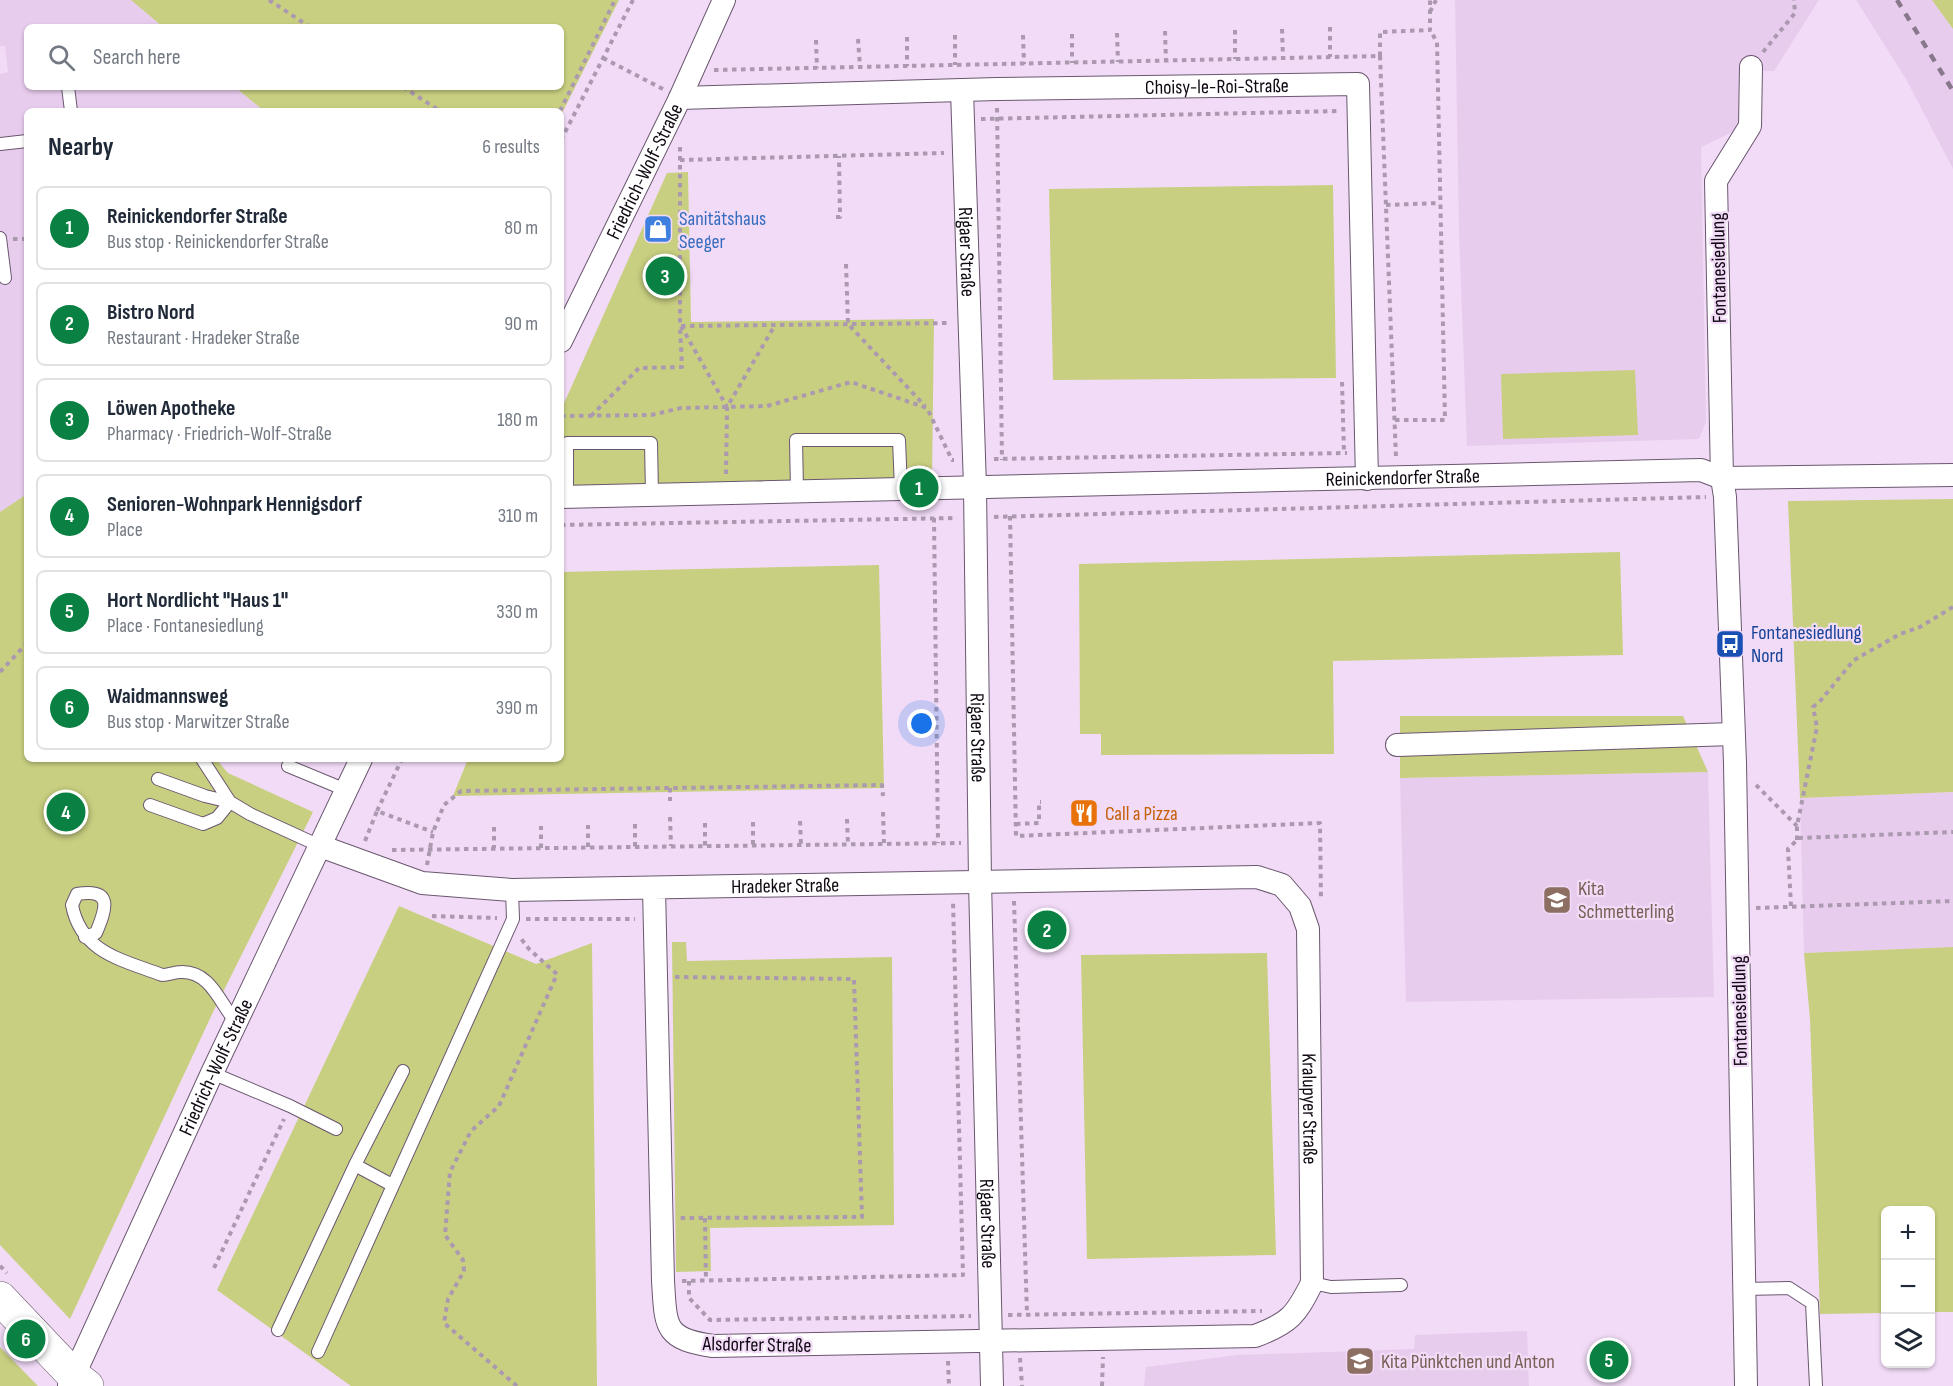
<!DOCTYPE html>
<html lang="en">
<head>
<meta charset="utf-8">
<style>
	:root { --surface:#fff; --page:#f6f6f7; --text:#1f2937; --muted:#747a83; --line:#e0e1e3; --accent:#0b8043 }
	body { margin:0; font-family:"Sofia Sans Condensed",sans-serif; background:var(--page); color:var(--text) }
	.controls { position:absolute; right:18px; bottom:18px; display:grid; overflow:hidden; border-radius:9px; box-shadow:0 2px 4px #0004 }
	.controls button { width:54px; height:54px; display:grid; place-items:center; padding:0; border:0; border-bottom:2px solid var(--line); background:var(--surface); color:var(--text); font:30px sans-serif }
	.you { position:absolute; left:922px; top:724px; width:21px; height:21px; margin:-15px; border:4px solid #fff; border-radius:50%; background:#1a73e8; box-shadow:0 0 0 9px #1a73e833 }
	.badge { display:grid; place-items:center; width:39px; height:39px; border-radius:50%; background:var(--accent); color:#fff; font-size:20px; font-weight:700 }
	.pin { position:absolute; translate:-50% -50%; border:3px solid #fff; box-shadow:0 2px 6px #0006 }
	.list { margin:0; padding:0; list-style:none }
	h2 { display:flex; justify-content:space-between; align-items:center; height:78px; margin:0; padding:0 24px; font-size:26px }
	h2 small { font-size:20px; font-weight:400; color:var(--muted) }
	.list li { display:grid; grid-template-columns:39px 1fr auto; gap:18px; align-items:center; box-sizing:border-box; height:84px; margin:0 12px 12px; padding:0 12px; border:2px solid var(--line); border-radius:9px }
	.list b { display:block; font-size:22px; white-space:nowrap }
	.list p { margin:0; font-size:20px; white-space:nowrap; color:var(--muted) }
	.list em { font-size:20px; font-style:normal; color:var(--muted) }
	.icon { flex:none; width:33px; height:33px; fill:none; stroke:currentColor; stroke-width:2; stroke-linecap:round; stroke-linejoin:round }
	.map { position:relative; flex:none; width:1953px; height:1386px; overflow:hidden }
	.search { position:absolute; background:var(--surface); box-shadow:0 2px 4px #0004; left:24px; top:24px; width:540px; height:66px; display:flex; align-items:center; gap:15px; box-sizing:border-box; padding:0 21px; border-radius:9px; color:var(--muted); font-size:22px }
	.panel { position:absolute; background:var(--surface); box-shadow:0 2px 4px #0004; left:24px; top:108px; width:540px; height:654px; border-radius:9px }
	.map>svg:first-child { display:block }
</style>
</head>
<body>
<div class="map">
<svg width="1953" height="1386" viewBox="0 0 1953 1386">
	<rect width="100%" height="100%" fill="#f2dbf7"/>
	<path fill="#e8ccee" d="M0 0H131L163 27H27V87H235L264 111H27V494L0 512V74L8 72 5 46H0Z
		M1455 0H1819L1774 71H1761L1762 118 1701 147 1706 422 1699 439 1467 446 1459 232Z
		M1856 0H1932L1953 29V169L1906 79Z
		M1708 772 1714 997 1406 1002 1400 778Z
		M1953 792V947L1804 953 1800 798Z
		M1527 1331 1529 1386H1144L1146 1367 1237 1355 1414 1349 1415 1335Z"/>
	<path fill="#c8cf80" d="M131 0H619L561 115V111H264L235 87H561V27H163Z
		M1932 0H1953V29Z
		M688 172 691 322 934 319 932 480 561 487V410L667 173Z
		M1333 185 1336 378 1053 380 1049 189Z
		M1635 370 1638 435 1503 439 1501 374Z
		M27 494V759H216L228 773 313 812 214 1010 70 1319 0 1245V512Z
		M1953 499V792L1800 798 1788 501Z
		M1620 552 1623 655 1333 661 1334 754 1101 755V734H1080L1079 564Z
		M879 565 884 788 453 796 468 759H561V572Z
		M1400 716H1683L1708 772 1400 778Z
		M399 906 536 964 592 943 597 1386H351L217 1290Z
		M672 942H686L687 961 892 957 894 1225 710 1228 711 1271 676 1272Z
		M1953 947V1312H1931L1930 1210H1886L1885 1313 1820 1314 1810 1019 1804 953Z
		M1267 953 1276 1255 1087 1259 1081 955Z
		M0 1347 38 1386H0Z"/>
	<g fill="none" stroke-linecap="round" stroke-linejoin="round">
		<g stroke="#6a576f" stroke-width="14">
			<path id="lane" d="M68 87 71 111
				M0 144 27 141
				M0 238 5 278
				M797 491 796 440H899L901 489
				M567 497V443H651L652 494
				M202 759 230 802 250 814 320 846
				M288 766 346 790
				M150 805 203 824 217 818 230 802 205 796 158 779
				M85 937 96 933C106 909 114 888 77 894L72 905C81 953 123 960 162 975 169 975 174 972 181 972 211 971 220 1004 236 1022
				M212 1073 290 1106 336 1129
				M355 1165 392 1185
				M1312 1283 1331 1287 1401 1285
				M1743 1289 1789 1288 1812 1303 1816 1386
				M278 1330 355 1165 403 1071
				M318 1352 513 919 512 890"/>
		</g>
		<g stroke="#6a576f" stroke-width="24">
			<g id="street">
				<path id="s1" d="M962 90 975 487 980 881 992 1386"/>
				<path id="s2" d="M680 98 997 89 1358 84 1367 479"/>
				<path id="s3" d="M561 341 680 98 724 0"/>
				<path id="s4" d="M561 497 1701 470 1722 478 1953 475"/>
				<path d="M1397 745 1733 734"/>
				<path id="s5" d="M320 846 422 883 512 890 1257 877 1282 885 1300 906 1308 929 1312 1283C1296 1315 1290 1323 1255 1336L713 1346C663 1339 666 1326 663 1281L654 888"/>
				<path id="s6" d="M69 1386 212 1073 361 759"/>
				<path d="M1746 1386 1735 763 1725 497 1722 478 1716 181 1750 126 1751 67"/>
			</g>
		</g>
		<g stroke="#6a576f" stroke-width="34">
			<path id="secondary" d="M0 1298 74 1376 87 1386"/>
		</g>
		<path stroke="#ab99af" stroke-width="4" stroke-dasharray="4.5 4.5" stroke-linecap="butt" d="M269 0 310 27
			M1430 12 1436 0
			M1330 27V57
			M1282 29 1283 58
			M1235 30V59
			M1165 31 1166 61
			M1117 33 1118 62
			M1072 34V63
			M955 35V65
			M1023 35 1024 64
			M907 37V66
			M858 39 860 67
			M816 40 817 68
			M1763 52 1795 13 1794 0
			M1380 56V32L1430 30V0
			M603 58 663 89
			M714 70 1380 56 1396 458
			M403 87 440 111
			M997 108 1002 460
			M560 111 615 0
			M981 119 1340 111
			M561 140 633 0
			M680 147V326L950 323
			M680 160 944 153
			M1386 205 1440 203
			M836 217H840L839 156
			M13 239H27
			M846 264 848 324 925 406
			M681 326 727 407
			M1342 382 1344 453
			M561 416 651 415 681 408 767 406 851 382 927 408 952 460H954
			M591 416 639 368 682 367 680 326
			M1395 420H1445L1437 42 1430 30
			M994 459 1347 453
			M726 474 727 407 775 325
			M1010 516 1016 836 1320 823 1321 900
			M994 517 1706 497
			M934 518 938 843
			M561 525 957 518
			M0 672 27 643
			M1756 785 1797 826
			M670 788V801
			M377 811 402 759
			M883 812 884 843
			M670 817 671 846
			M847 819 848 844
			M800 821 801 845
			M753 822V845
			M705 823V846
			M635 824V847
			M1016 824 1039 823V802H1041
			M494 827V848
			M1797 840V826L1817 727 1813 707 1821 700 1854 660 1900 634 1920 627 1953 607
			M365 841 377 811 433 832
			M588 847V825
			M541 848V826
			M392 850 961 843
			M427 865 433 832 444 805 461 791 882 785 883 796
			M1014 901 1027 1314
			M1791 906 1788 849 1799 838 1953 832
			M1756 908 1953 901
			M432 916 497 918
			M526 919H635
			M675 977 854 979 862 1217 680 1218
			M705 1218 706 1280
			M0 1266 7 1273
			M214 1268 284 1119
			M682 1281 963 1275 953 901
			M689 1281V1298L710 1320 971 1316
			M1008 1315 1262 1311
			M1020 1358 1022 1386
			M948 1361 949 1386
			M517 1386 444 1323 448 1299 464 1271 463 1260 445 1235 450 1172 471 1131 499 1106 557 974 529 949 519 936
			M1102 1386 1103 1357"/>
		<use href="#lane" stroke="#fff" stroke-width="12"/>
		<use href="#street" stroke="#fff" stroke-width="22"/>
		<use href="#secondary" stroke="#fff" stroke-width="33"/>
		<path stroke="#88788b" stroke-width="4.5" stroke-dasharray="8 8" stroke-linecap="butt" d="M1897 0 1953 91"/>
	</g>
	<defs>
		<g id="shop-square" transform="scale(1.5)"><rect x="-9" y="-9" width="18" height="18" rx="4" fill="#3f7fe0" stroke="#f2dbf7"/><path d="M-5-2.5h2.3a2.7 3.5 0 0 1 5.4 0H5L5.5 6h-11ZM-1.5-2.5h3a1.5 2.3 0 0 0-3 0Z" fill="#fff"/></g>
		<g id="bus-square" transform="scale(1.5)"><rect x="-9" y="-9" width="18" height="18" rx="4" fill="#1a4fb4" stroke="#f2dbf7"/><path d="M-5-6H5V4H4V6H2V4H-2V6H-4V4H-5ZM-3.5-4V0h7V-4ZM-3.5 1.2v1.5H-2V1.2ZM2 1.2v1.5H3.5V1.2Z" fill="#fff"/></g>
		<g id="restaurant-square" transform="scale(1.5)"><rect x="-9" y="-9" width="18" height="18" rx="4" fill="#e8710a" stroke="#f2dbf7"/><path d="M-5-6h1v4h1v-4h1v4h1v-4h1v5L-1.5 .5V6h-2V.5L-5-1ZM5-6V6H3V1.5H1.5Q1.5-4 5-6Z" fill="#fff"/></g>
		<g id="school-square" transform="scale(1.5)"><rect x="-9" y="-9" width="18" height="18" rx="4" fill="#8d6e63" stroke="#f2dbf7"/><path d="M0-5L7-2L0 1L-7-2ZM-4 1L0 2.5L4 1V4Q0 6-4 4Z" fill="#fff"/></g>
	</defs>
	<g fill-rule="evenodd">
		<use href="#shop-square" x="658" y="229"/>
		<use href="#bus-square" x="1730" y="644"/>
		<use href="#restaurant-square" x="1084" y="813"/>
		<use href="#school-square" x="1557" y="900"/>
		<use href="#school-square" x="1360" y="1361"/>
	</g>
	<g text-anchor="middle" stroke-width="4.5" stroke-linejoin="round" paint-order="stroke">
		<g font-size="20" fill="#100812" stroke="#f2dbf7">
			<text dy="7" stroke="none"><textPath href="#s2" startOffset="537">Choisy-le-Roi-Straße</textPath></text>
			<text dy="7" stroke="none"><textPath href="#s3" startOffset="189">Friedrich-Wolf-Straße</textPath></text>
			<text dy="7" stroke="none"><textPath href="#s1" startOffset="162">Rigaer Straße</textPath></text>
			<text transform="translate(1718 268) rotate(-91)" y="7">Fontanesiedlung</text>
			<text dy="7" stroke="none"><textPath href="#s4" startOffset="842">Reinickendorfer Straße</textPath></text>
			<text dy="7" stroke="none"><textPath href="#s1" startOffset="648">Rigaer Straße</textPath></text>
			<text dy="7" stroke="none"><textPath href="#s5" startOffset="472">Hradeker Straße</textPath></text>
			<text transform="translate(1739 1011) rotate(-91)" y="7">Fontanesiedlung</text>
			<text dy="7" stroke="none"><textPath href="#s6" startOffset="351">Friedrich-Wolf-Straße</textPath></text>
			<text dy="7" stroke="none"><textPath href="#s5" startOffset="1202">Kralupyer Straße</textPath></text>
			<text dy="7" stroke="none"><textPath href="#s1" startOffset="1134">Rigaer Straße</textPath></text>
			<text transform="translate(757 1344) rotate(1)" y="7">Alsdorfer Straße</text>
		</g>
		<g font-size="20" fill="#366cbe" stroke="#f2dbf7" text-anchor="start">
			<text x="679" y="225">Sanitätshaus<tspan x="679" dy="23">Seeger</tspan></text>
		</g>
		<g font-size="20" fill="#164399" stroke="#f2dbf7" text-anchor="start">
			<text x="1751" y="639">Fontanesiedlung<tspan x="1751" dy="23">Nord</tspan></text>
		</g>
		<g font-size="20" fill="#c56008" stroke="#f2dbf7" text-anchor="start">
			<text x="1105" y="820">Call a Pizza</text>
		</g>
		<g font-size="20" fill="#785e54" stroke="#f2dbf7" text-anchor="start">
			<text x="1578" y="895">Kita<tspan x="1578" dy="23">Schmetterling</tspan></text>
			<text x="1381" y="1368">Kita Pünktchen und Anton</text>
		</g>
	</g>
</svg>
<div class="controls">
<button>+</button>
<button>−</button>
<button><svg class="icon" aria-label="layers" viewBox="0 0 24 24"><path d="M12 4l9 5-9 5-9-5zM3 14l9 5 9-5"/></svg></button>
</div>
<div class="you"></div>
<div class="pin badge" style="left:919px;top:488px">1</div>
<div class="pin badge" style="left:1047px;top:930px">2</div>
<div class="pin badge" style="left:665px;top:276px">3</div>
<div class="pin badge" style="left:66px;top:812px">4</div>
<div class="pin badge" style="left:1609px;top:1360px">5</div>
<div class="pin badge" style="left:26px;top:1339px">6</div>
<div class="search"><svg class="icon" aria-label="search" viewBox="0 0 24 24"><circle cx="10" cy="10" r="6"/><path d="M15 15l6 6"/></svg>Search here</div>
<section class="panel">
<h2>Nearby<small>6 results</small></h2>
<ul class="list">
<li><span class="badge">1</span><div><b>Reinickendorfer Straße</b><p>Bus stop · Reinickendorfer Straße</p></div><em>80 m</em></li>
<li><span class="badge">2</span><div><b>Bistro Nord</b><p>Restaurant · Hradeker Straße</p></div><em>90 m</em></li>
<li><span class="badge">3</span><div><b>Löwen Apotheke</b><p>Pharmacy · Friedrich-Wolf-Straße</p></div><em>180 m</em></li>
<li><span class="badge">4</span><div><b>Senioren-Wohnpark Hennigsdorf</b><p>Place</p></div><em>310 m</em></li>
<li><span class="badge">5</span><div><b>Hort Nordlicht &quot;Haus 1&quot;</b><p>Place · Fontanesiedlung</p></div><em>330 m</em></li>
<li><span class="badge">6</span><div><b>Waidmannsweg</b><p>Bus stop · Marwitzer Straße</p></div><em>390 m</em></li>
</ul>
</section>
</div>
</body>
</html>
